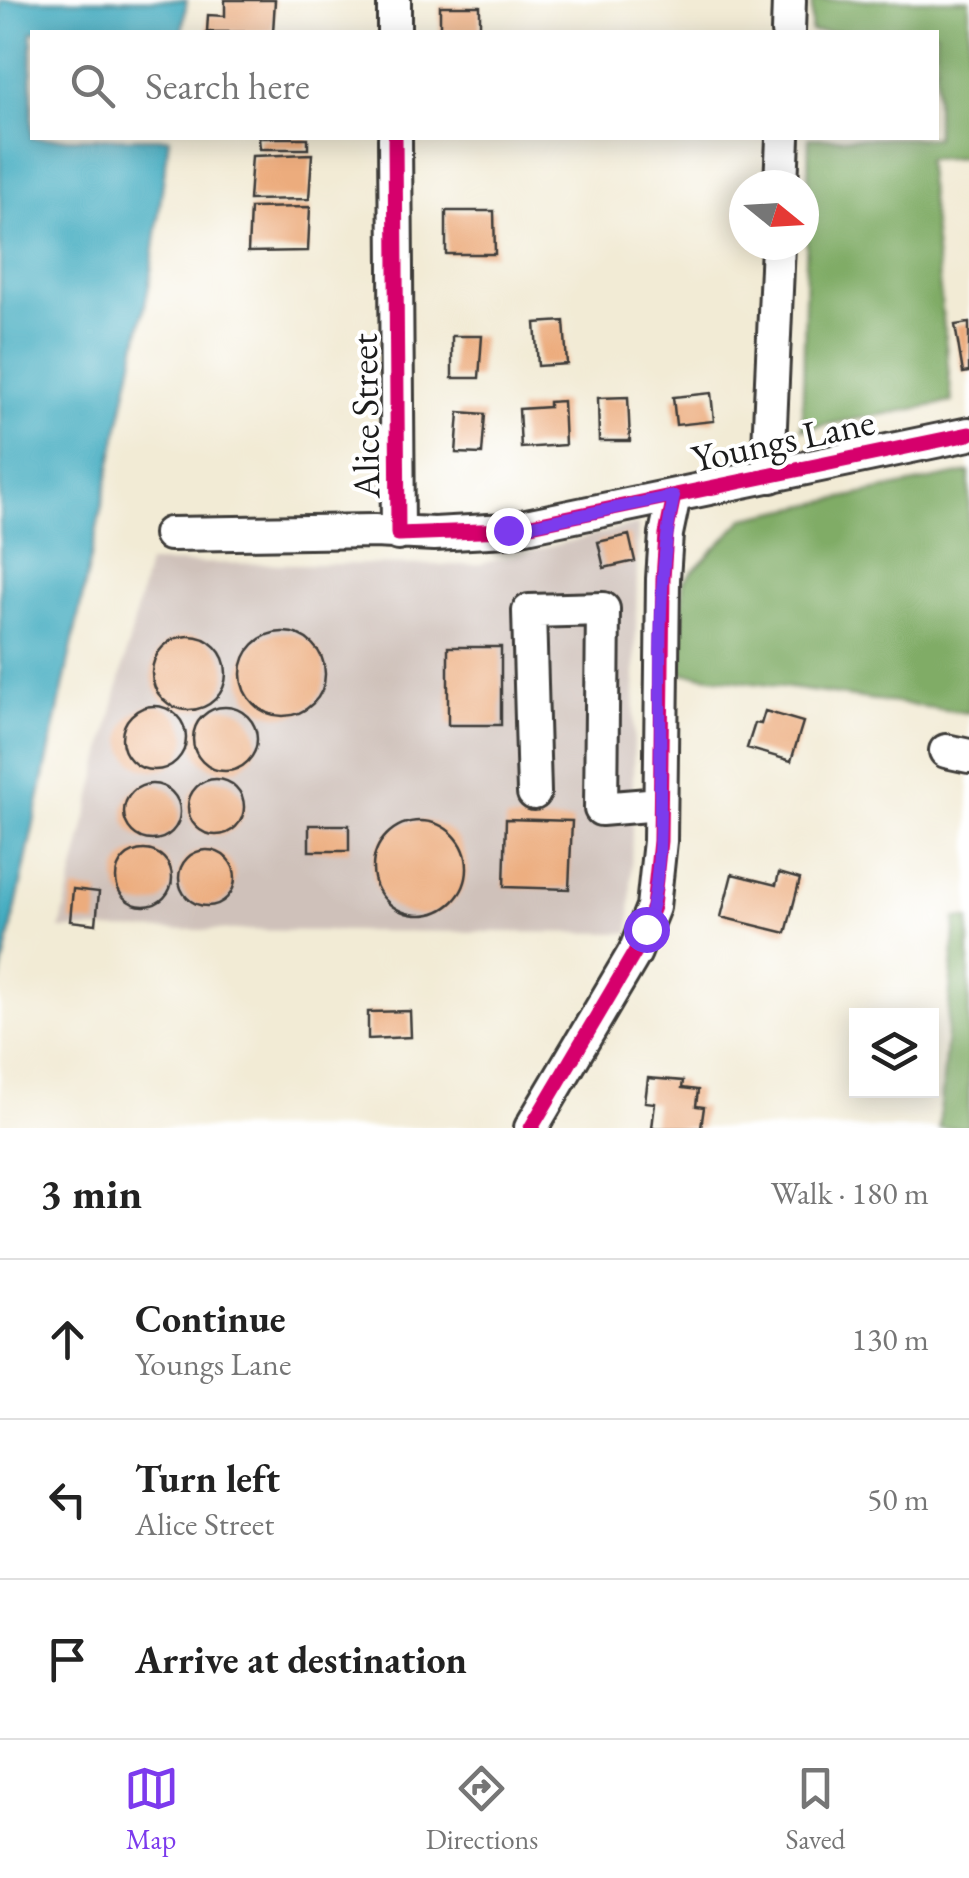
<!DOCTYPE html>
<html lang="en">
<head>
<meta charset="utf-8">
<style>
	:root { --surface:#fff; --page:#f2f2f2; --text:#222; --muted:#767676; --line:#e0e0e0; --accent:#7c3aed }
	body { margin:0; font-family:"EB Garamond",serif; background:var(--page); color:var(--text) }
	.controls { position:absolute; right:30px; bottom:30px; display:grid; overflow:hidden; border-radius:0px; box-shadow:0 5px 25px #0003 }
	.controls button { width:90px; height:90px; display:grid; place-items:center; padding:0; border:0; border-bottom:2px solid var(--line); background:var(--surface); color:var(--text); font:50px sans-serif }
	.compass { position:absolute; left:729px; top:170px; width:90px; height:90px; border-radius:50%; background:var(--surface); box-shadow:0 5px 25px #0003; rotate:108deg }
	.stop { position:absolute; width:30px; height:30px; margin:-22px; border:8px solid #7c3aed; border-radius:50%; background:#fff }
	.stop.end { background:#7c3aed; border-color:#fff; box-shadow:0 2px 10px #0008 }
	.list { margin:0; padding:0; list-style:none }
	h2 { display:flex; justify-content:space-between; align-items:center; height:130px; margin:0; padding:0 40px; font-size:42px }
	h2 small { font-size:32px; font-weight:400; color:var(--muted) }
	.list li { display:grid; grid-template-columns:65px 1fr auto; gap:30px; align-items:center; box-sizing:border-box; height:160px; padding:0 40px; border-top:2px solid var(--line) }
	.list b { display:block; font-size:38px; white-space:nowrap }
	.list p { margin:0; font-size:32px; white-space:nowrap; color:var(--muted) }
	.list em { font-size:32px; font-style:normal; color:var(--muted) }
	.icon { flex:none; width:55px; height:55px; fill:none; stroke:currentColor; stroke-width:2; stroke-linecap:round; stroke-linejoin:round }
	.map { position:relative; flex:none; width:969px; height:1128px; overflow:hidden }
	.search { position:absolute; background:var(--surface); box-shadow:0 5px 25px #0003; left:30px; right:30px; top:30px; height:110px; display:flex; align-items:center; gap:25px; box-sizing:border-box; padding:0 35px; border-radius:0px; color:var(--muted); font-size:38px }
	.sheet { height:610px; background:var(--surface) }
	nav { display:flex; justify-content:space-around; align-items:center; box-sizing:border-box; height:140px; border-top:2px solid var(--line); background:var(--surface); font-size:28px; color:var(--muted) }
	nav a { display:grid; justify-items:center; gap:5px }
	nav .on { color:var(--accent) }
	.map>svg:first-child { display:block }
</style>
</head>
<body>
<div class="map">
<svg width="969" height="1128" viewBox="0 0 969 1128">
	<rect width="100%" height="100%" fill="#fff"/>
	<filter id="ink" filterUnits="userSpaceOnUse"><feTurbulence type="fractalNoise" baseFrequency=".01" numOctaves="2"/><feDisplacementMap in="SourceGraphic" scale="20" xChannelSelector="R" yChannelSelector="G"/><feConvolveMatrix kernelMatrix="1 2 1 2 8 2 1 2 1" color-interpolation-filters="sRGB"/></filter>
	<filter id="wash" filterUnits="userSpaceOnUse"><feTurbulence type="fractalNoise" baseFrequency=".0048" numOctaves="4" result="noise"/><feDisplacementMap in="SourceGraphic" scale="40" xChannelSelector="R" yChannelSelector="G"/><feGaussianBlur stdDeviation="2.25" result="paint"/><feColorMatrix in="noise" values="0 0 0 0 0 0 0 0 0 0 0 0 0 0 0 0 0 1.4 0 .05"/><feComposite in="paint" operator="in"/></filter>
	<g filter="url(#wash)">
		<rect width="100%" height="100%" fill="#f2ebd5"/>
		<path fill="#cfc1ba" d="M638 524 630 933 60 929 148 563 476 565Z"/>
		<path fill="#80ac66" stroke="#4e6441" stroke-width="2.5" d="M812 0H969V157L926 159 952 402 802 429 809 138H936V32H811Z
			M969 472V713L681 673 683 581 745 518Z
			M956 918 969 919V1128H939Z"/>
		<path fill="#3faabf" stroke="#2e636e" stroke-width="2.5" d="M0 0H187L182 32H32V138H169L149 286 0 982Z"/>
		<g id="blocks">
			<path fill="#ecac7d" d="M225 0H275L273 32H207L208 15 225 16Z
				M440 6H480V32H440Z
				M259 138H308V149H260Z
				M312 154 309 199 249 200 252 156Z
				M310 207 308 251 248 252 250 208Z
				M446 211H494L495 254H446Z
				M564 321 567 364 538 366 535 323Z
				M969 323V372L963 373 955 325Z
				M452 336H482L479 378H452Z
				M711 393 714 421 676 425 673 397Z
				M628 397 630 441H599L598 398Z
				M563 401 565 445 521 448 519 409 549 407V402Z
				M459 412 485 414 482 454 456 453Z
				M629 535 635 561 604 568 598 542Z
				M241 674a42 42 0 1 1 84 0a42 42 0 1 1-84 0Z
				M152 673a37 37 0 1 1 74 0a37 37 0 1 1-74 0Z
				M448 647H501V725H448Z
				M122 738a32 32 0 1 1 64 0a32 32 0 1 1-64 0Z
				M193 739a32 32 0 1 1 64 0a32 32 0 1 1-64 0Z
				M765 711 803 722 791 761 747 748 755 723 761 724Z
				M188 807a28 28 0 1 1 56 0a28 28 0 1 1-56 0Z
				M124 812a28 28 0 1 1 56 0a28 28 0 1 1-56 0Z
				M506 819 572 821 569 889 504 887Z
				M373 868a47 47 0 1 1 94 0a47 47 0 1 1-94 0Z
				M309 825H349V851H309Z
				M116 878a28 28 0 1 1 56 0a28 28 0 1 1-56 0Z
				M179 878a28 28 0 1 1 56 0a28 28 0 1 1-56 0Z
				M779 873 800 879 786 933 721 917 732 874 776 885Z
				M73 889 99 892 96 924 70 921Z
				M410 1011 411 1037 368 1039V1012Z
				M648 1078 683 1081 682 1088 698 1090 696 1106 704 1107 701 1128H652L655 1103 645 1102Z"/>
		</g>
	</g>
	<g filter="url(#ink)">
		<use href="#blocks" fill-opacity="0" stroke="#3c3b38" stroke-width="2.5"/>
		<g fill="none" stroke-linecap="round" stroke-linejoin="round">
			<g stroke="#3c3b38" stroke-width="38">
				<path id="minor" d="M394 0V32
					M788 32 789 0
					M395 138 398 534
					M781 185 783 138
					M771 476 769 448 778 245
					M170 534 374 531 434 534 507 530 969 434
					M946 751 969 756
					M534 793 529 611 603 609 601 809 660 804
					M531 1128 635 952 653 907 660 841 663 579 666 534 674 496"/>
			</g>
			<use href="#minor" stroke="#fff" stroke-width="32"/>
			<g stroke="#fff" stroke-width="21">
				<path id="cycleway" d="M395 138 398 534 507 530 969 434
					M531 1128 635 952 653 907 660 841 663 579 666 534 674 496"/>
			</g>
			<use href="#cycleway" stroke="#d6006c" stroke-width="15"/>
		</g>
	</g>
	<g fill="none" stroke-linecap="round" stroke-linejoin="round" filter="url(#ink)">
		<path stroke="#7c3aed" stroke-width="12" d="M508 530 674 496C654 590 662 690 660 786 660 834 661 883 646 929"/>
	</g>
	<g text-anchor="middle" stroke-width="8" stroke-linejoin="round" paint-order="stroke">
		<g font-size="38" fill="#1c1c1c" stroke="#fff">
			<text transform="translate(365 416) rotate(-91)" y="13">Alice Street</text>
			<text transform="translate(783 440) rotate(-12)" y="13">Youngs Lane</text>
		</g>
	</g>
</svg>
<div class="controls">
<button><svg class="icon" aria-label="layers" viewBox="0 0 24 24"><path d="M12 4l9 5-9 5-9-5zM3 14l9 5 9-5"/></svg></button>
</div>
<svg class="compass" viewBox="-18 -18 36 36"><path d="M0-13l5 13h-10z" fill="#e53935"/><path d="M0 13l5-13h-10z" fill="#767676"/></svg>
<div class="stop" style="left:646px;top:929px"></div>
<div class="stop end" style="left:508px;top:530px"></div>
<div class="search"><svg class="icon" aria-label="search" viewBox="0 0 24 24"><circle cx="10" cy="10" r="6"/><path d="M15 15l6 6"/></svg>Search here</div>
</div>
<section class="sheet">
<h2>3 min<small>Walk · 180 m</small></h2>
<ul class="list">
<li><svg class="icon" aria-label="ahead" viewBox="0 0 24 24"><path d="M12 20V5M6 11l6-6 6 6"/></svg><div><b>Continue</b><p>Youngs Lane</p></div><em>130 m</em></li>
<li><svg class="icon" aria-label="left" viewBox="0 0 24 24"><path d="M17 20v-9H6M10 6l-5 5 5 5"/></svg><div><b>Turn left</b><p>Alice Street</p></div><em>50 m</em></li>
<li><svg class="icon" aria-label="arrive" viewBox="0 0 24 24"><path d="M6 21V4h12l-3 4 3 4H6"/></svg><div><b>Arrive at destination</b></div></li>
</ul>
</section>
<nav>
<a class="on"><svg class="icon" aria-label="map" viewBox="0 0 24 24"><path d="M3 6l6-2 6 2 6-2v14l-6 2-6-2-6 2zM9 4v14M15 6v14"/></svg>Map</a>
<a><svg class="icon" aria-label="directions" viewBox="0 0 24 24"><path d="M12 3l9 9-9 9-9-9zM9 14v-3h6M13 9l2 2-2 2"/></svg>Directions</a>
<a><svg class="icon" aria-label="saved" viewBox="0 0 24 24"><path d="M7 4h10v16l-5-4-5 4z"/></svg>Saved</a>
</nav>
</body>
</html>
